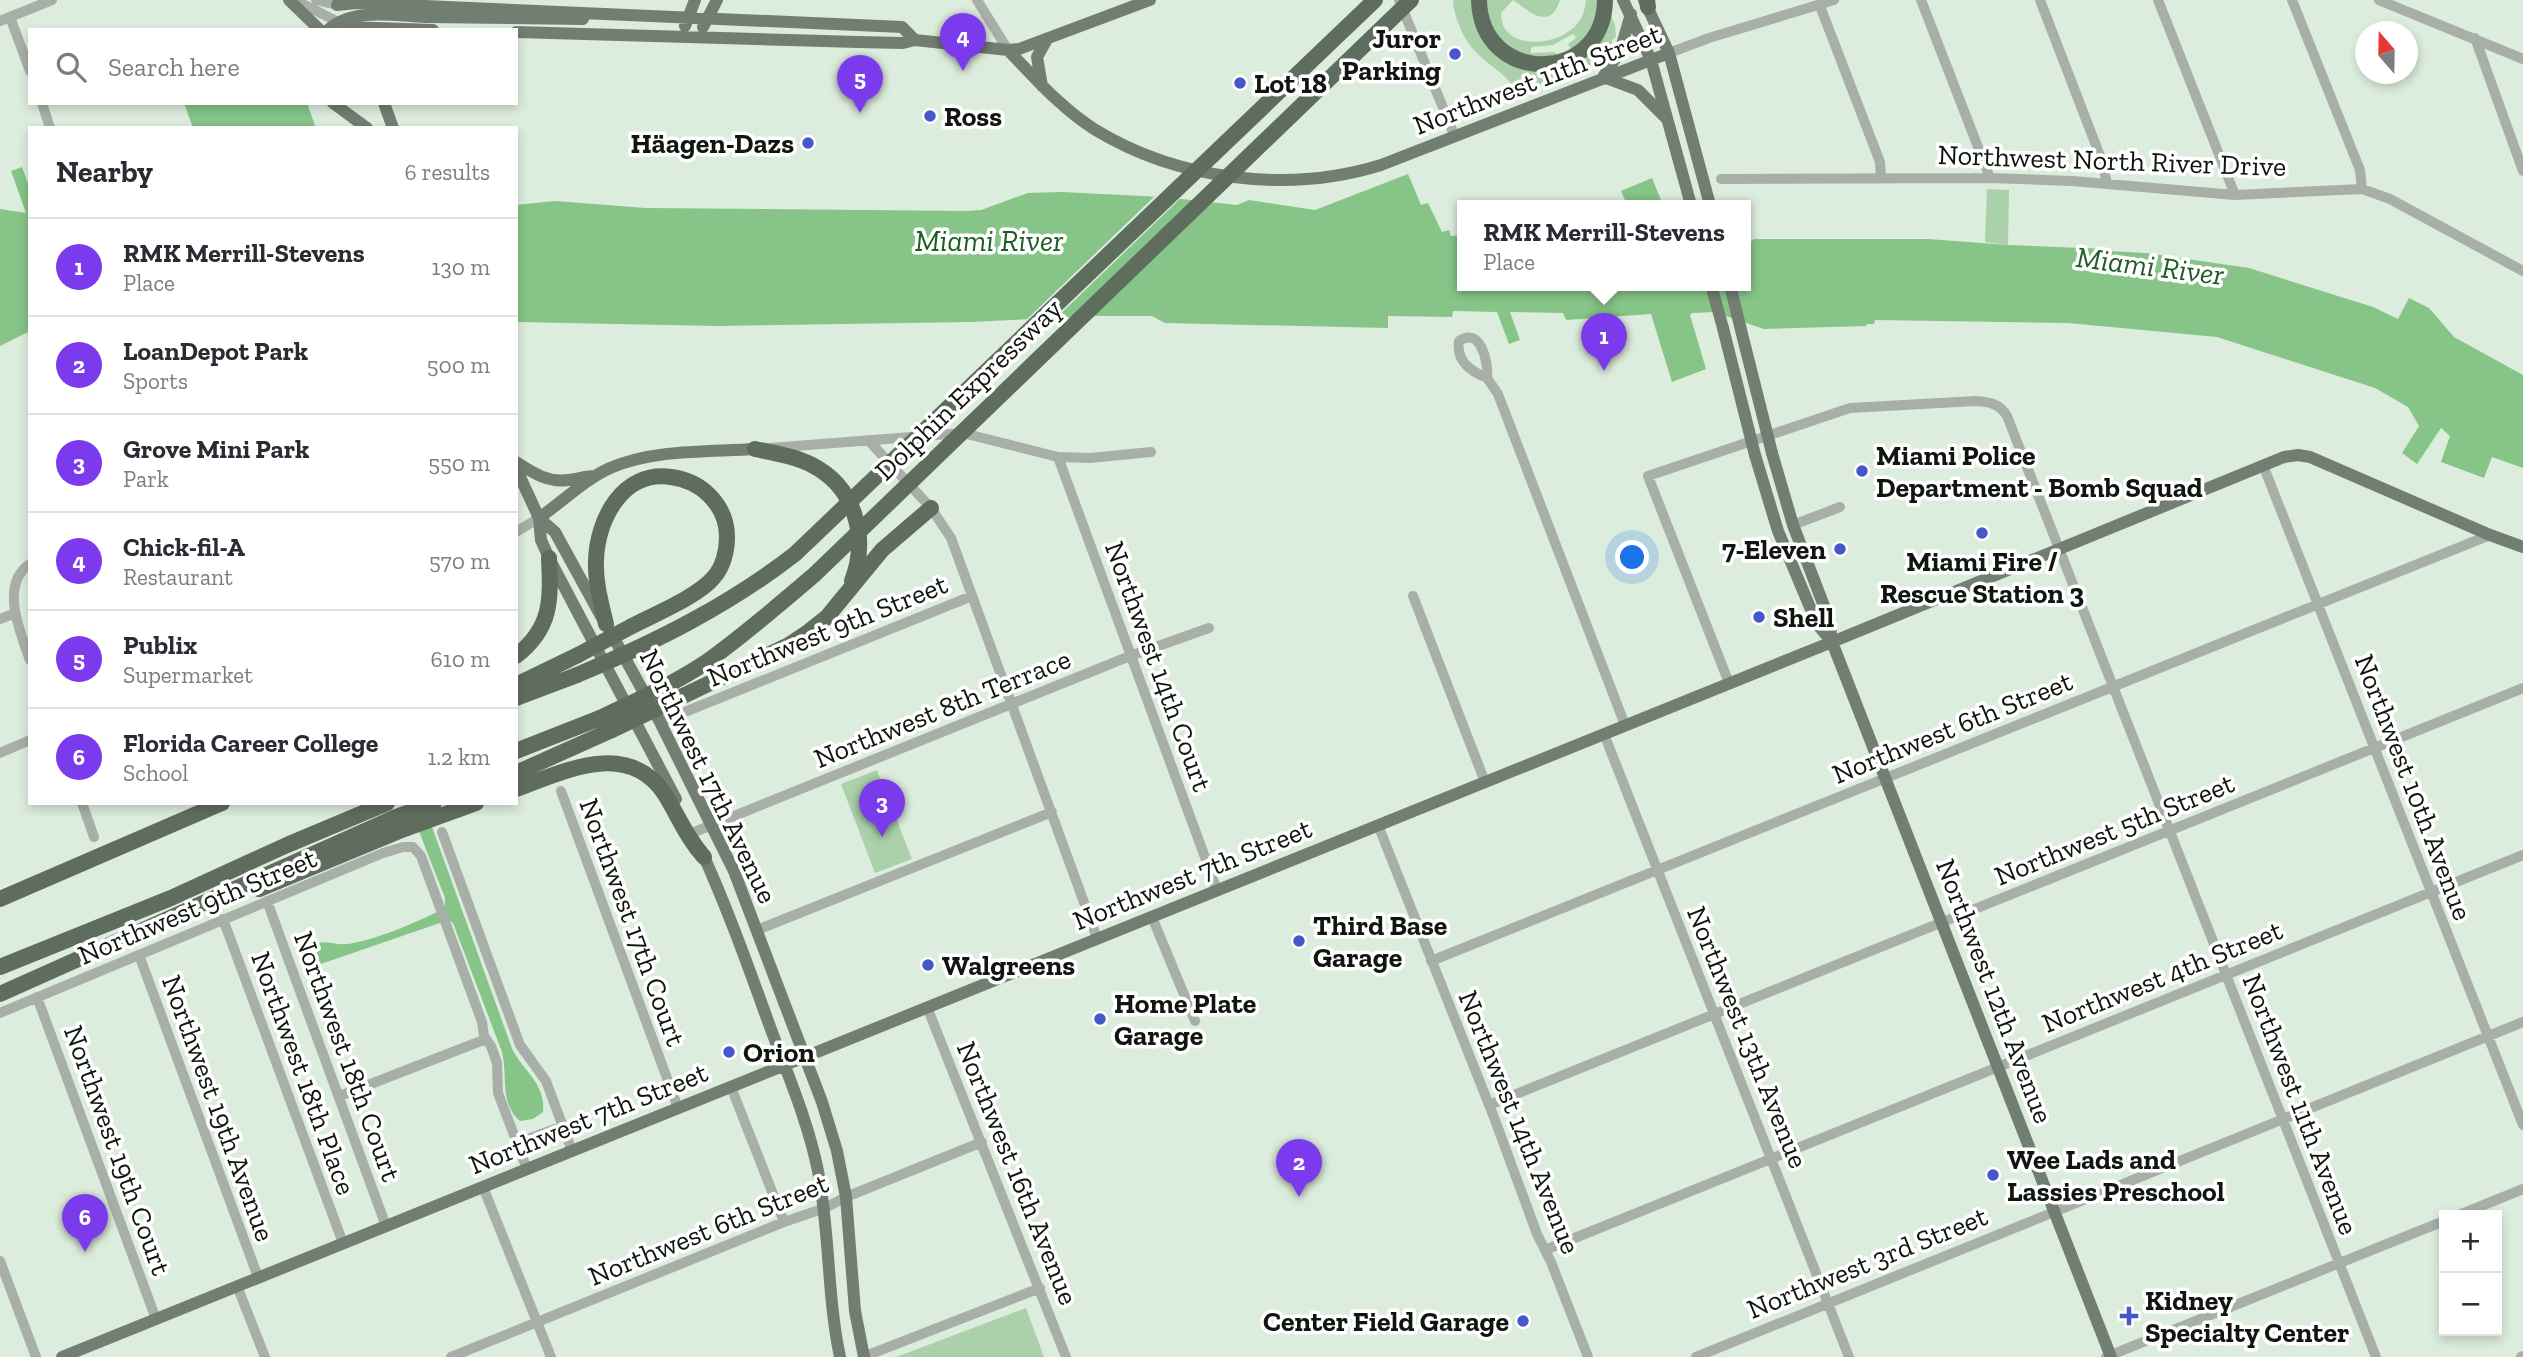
<!DOCTYPE html>
<html lang="en">
<head>
<meta charset="utf-8">
<style>
	:root { --surface:#fff; --page:#f2f2f3; --text:#2b2b33; --muted:#7c7c81; --line:#e1e1e2; --accent:#7c3aed }
	body { margin:0; font-family:"Zilla Slab",serif; background:var(--page); color:var(--text) }
	.controls { position:absolute; right:21px; bottom:21px; display:grid; overflow:hidden; border-radius:0px; box-shadow:0 4px 10px #0003 }
	.controls button { width:63px; height:63px; display:grid; place-items:center; padding:0; border:0; border-bottom:2px solid var(--line); background:var(--surface); color:var(--text); font:35px sans-serif }
	.compass { position:absolute; left:2355px; top:21px; width:63px; height:63px; border-radius:50%; background:var(--surface); box-shadow:0 4px 10px #0003; rotate:340deg }
	.you { position:absolute; left:1633px; top:558px; width:24px; height:24px; margin:-18px; border:5px solid #fff; border-radius:50%; background:#1a73e8; box-shadow:0 0 0 10px #1a73e833 }
	.badge { display:grid; place-items:center; width:46px; height:46px; border-radius:50%; background:var(--accent); color:#fff; font-size:23px; font-weight:700 }
	.pin { position:absolute; translate:-50% -58px; filter:drop-shadow(0 2px 4px #0008) }
	.pin::after { content:''; position:absolute; top:37px; width:24px; height:21px; background:inherit; clip-path:polygon(0 0,100% 0,50% 100%) }
	.popup { position:absolute; left:1457px; top:200px; width:294px; height:91px; box-sizing:border-box; display:grid; place-content:center; border-radius:0px; background:var(--surface); filter:drop-shadow(0 2px 5px #0005); font-size:23px; white-space:nowrap; color:var(--muted) }
	.popup b { font-size:26px; color:var(--text) }
	.popup::after { content:''; position:absolute; left:50%; top:100%; margin-left:-14px; border:14px solid transparent; border-top-color:var(--surface) }
	.list { margin:0; padding:0; list-style:none }
	h2 { display:flex; justify-content:space-between; align-items:center; height:91px; margin:0; padding:0 28px; font-size:30px }
	h2 small { font-size:23px; font-weight:400; color:var(--muted) }
	.list li { display:grid; grid-template-columns:46px 1fr auto; gap:21px; align-items:center; box-sizing:border-box; height:98px; padding:0 28px; border-top:2px solid var(--line) }
	.list b { display:block; font-size:26px; white-space:nowrap }
	.list p { margin:0; font-size:23px; white-space:nowrap; color:var(--muted) }
	.list em { font-size:23px; font-style:normal; color:var(--muted) }
	.icon { flex:none; width:38px; height:38px; fill:none; stroke:currentColor; stroke-width:2; stroke-linecap:round; stroke-linejoin:round }
	.map { position:relative; flex:none; width:2523px; height:1357px; overflow:hidden }
	.search { position:absolute; background:var(--surface); box-shadow:0 4px 10px #0003; left:28px; top:28px; width:490px; height:77px; display:flex; align-items:center; gap:18px; box-sizing:border-box; padding:0 24px; border-radius:0px; color:var(--muted); font-size:26px }
	.panel { position:absolute; background:var(--surface); box-shadow:0 4px 10px #0003; left:28px; top:126px; width:490px; height:679px; border-radius:0px }
	.map>svg:first-child { display:block }
</style>
</head>
<body>
<div class="map">
<svg width="2523" height="1357" viewBox="0 0 2523 1357">
	<rect width="100%" height="100%" fill="#ddeddd"/>
	<path fill="#abd1ab" d="M1453 0H1473L1477 27 1544 71 1565 67 1610 13 1615 25 1616 37 1612 40V47L1608 54 1596 63 1532 89H1516C1494 61 1471 60 1458 22 1455 14 1453 8 1453 0Z
		M1484 0H1560C1550 32 1529 11 1513 0L1501 13C1500 52 1562 48 1579 21 1584 15 1585 7 1586 0H1597V4L1599 7 1590 35 1572 51 1568 44 1576 38 1573 34 1553 45 1531 47V53L1555 52 1558 58 1521 56 1493 34Z
		M1987 189 2009 190 2008 245 1985 242Z
		M877 770 912 859 875 873 841 784Z
		M1026 1308 1044 1357H896Z"/>
	<path fill="#86c488" d="M184 103H307L316 128H193Z
		M22 167 30 189V331L0 346V209L26 213 11 171Z
		M1408 174 1421 205 1428 203 1442 232 1449 230 1451 236 1462 235V285H1746V245L1754 239H1928L2008 245 2108 249V251L2146 253 2249 268 2373 307 2398 319 2409 298 2429 308 2454 337 2523 375V468L2492 457 2484 478 2441 462 2450 436 2441 428 2417 464 2402 453 2419 426 2408 407 2375 388 2217 337 2068 323 1875 320 1874 324H1866L1867 326 1764 329 1714 312 1692 313 1690 315 1706 369 1672 382 1651 314 1566 320 1563 313 1510 312 1520 340 1509 344 1497 312 1453 311 1452 317 1388 316V328L1165 323 1152 316H1095L970 322 718 326 516 322V205L555 201 646 208 966 211 981 210 1028 193 1062 192 1163 197 1237 205 1249 200 1315 210Z
		M1652 178 1663 205H1627L1621 191Z
		M408 803 432 827 513 1051C525 1072 546 1085 543 1112L533 1119 520 1121C499 1103 508 1076 502 1052L453 923 449 920 434 925 318 965 309 958 311 946C323 938 334 946 348 944 376 940 420 921 445 908V898Z"/>
	<path fill="#ddeddd" d="M1158 193 1184 195 1051 323 1022 324Z"/>
	<g fill="none" stroke-linecap="round" stroke-linejoin="round">
		<path stroke="#a8aea8" stroke-width="10" d="M295 0 342 24
			M316 0 337 5
			M977 0 1008 50
			M1399 0 1455 137
			M1921 0 1990 178
			M2040 0 2102 161 2107 184
			M2158 0 2235 195
			M2292 0 2360 170 2362 189
			M2379 0 2523 59
			M1820 6 1880 162 1881 178
			M10 17 30 71
			M0 21 52 0
			M2475 38 2523 171
			M1669 53 1709 38 1834 0
			M42 103 50 128
			M1721 179 1990 178 2072 181 2235 195 2362 189 2390 199 2523 271
			M1487 378C1470 371 1456 361 1459 341 1480 326 1489 362 1487 378L1498 394 1506 415 1625 725
			M869 441 931 508 951 538 1097 938
			M770 448 963 433 1058 457 1090 458 1151 452
			M1058 457 1217 890
			M2263 465 2523 1125
			M1793 525 1840 507
			M516 532 539 518
			M30 564C0 583 19 630 30 660
			M1413 596 1485 782
			M0 619 13 614
			M1729 683 1648 476 1850 408 1975 401C1989 402 1999 403 2007 416L2376 1357
			M660 722 972 596
			M1604 734 1849 1357
			M0 753 30 740
			M561 791 678 1108
			M82 803 94 837
			M1378 825 1495 1120 1537 1234 1551 1262 1588 1357
			M442 832 520 1045 546 1081 572 1151
			M692 833 1130 656 1209 628
			M267 901 386 1226
			M1152 917 1195 1021
			M223 919 343 1243
			M757 930 1052 812
			M139 955 258 1277
			M1431 961 2490 535
			M37 997 156 1319
			M927 1007 1066 1357
			M0 1013 383 853 403 847H413L421 856 482 1022 484 1036 491 1046 497 1063 498 1093 527 1169
			M731 1087 784 1222
			M340 1096 486 1039
			M1489 1105 2523 688
			M517 1143 563 1126
			M483 1187 551 1357
			M2459 1215 2523 1189
			M1545 1250 2523 855
			M0 1261 36 1357
			M237 1286 265 1357
			M451 1357 784 1222 825 1208 846 1197 982 1142
			M863 1357 1040 1288
			M1696 1357 2523 1022
			M2106 1357 2444 1221
			M2521 1357 2523 1356"/>
		<path stroke="#727e72" stroke-width="12" d="M289 0 320 30
			M1623 0 1651 60 1691 205
			M1644 0 1669 53 1710 205
			M337 5 357 3 902 27 915 40
			M426 17 583 19
			M685 26 695 0
			M349 27 433 30
			M703 27 717 0
			M516 32 858 42 903 43 915 40 1008 50 1019 49 1150 0
			M1008 50C1035 78 1061 108 1094 129 1177 180 1288 194 1381 165L1669 53
			M1603 77 1638 90 1666 118
			M1603 77 1620 52 1631 14
			M1042 86 1037 57 1046 41
			M333 103 367 128
			M384 103 393 128
			M1711 285 1723 328
			M1730 285 1741 330
			M1772 453 1793 525 1829 619 1832 642 2111 1357
			M1755 455 1778 531 1817 624 1832 642
			M516 462C532 472 547 483 568 480 578 479 585 476 595 476
			M516 468 539 518 555 532 601 616
			M539 518 541 540 549 558 676 799
			M539 518C562 502 584 480 610 468 654 449 708 452 755 449
			M610 631 660 722 734 871 822 1102 837 1151 846 1197 855 1311 864 1357
			M701 850C727 907 748 966 769 1024 787 1073 808 1121 818 1171 830 1233 827 1296 840 1357
			M62 1357 1832 642 2284 457 2298 455 2310 457 2490 535 2523 547"/>
		<path stroke="#5f6d5f" stroke-width="16" d="M1479 0C1481 86 1604 85 1605 0
			M1647 0 1648 7
			M755 449C774 453 794 456 812 465 855 487 869 537 852 581
			M606 624C601 603 595 582 596 561 597 519 623 470 671 477 686 479 698 484 709 495 720 506 727 521 727 537 727 551 723 567 714 577 699 596 655 614 632 626
			M516 656C552 628 551 600 549 558
			M516 685 578 655
			M683 696 789 645 807 633 827 617 882 550 931 508
			M516 698 577 675
			M516 751 600 718
			M516 773 612 730
			M516 789C563 772 627 739 664 793 678 815 686 837 704 857
			M259 889 399 831 476 803
			M0 899 222 803
			M0 967 171 898 287 845 387 803
			M0 994 396 817 434 803"/>
		<path stroke="#727e72" stroke-width="12" d="M328 30C352 7 395 16 426 17
			M1723 328 1755 455
			M1741 330 1772 453"/>
		<path stroke="#5f6d5f" stroke-width="16" d="M578 655 632 626
			M577 675C655 642 728 606 795 554L1375 0
			M600 718C635 701 672 685 705 663 743 636 779 605 814 575L1411 0
			M612 730 683 696"/>
	</g>
	<g fill="#4657cc" stroke="#fff" stroke-width="2.5">
		<circle cx="1455" cy="54" r="7"/>
		<circle cx="1240" cy="83" r="7"/>
		<circle cx="930" cy="116" r="7"/>
		<circle cx="808" cy="143" r="7"/>
		<circle cx="1862" cy="471" r="7"/>
		<circle cx="1982" cy="533" r="7"/>
		<circle cx="1840" cy="549" r="7"/>
		<circle cx="1759" cy="617" r="7"/>
		<circle cx="1299" cy="941" r="7"/>
		<circle cx="928" cy="965" r="7"/>
		<circle cx="1100" cy="1019" r="7"/>
		<circle cx="729" cy="1052" r="7"/>
		<circle cx="1993" cy="1175" r="7"/>
		<path d="M2125.5 1305.5h7v7h7v7h-7v7h-7v-7h-7v-7h7z"/>
		<circle cx="1523" cy="1321" r="7"/>
	</g>
	<g text-anchor="middle" stroke-width="7" stroke-linejoin="round" paint-order="stroke">
		<g font-size="28" font-weight="bold" fill="#101510" stroke="#fff" text-anchor="start">
			<text x="1441" y="48" text-anchor="end">Juror<tspan x="1441" dy="32">Parking</tspan></text>
			<text x="1254" y="93">Lot 18</text>
			<text x="944" y="126">Ross</text>
			<text x="794" y="153" text-anchor="end">Häagen-Dazs</text>
			<text x="1876" y="465">Miami Police<tspan x="1876" dy="32">Department - Bomb Squad</tspan></text>
			<text x="1826" y="559" text-anchor="end">7-Eleven</text>
			<text x="1982" y="571" text-anchor="middle">Miami Fire /<tspan x="1982" dy="32">Rescue Station 3</tspan></text>
			<text x="1773" y="627">Shell</text>
			<text x="1313" y="935">Third Base<tspan x="1313" dy="32">Garage</tspan></text>
			<text x="942" y="975">Walgreens</text>
			<text x="1114" y="1013">Home Plate<tspan x="1114" dy="32">Garage</tspan></text>
			<text x="743" y="1062">Orion</text>
			<text x="2007" y="1169">Wee Lads and<tspan x="2007" dy="32">Lassies Preschool</tspan></text>
			<text x="2145" y="1310">Kidney<tspan x="2145" dy="32">Specialty Center</tspan></text>
			<text x="1509" y="1331" text-anchor="end">Center Field Garage</text>
		</g>
		<g font-size="28" fill="#101510" stroke="#fff">
			<text transform="translate(1537 79) rotate(-21)" y="10">Northwest 11th Street</text>
			<text transform="translate(2112 160) rotate(2)" y="10">Northwest North River Drive</text>
			<text transform="translate(968 389) rotate(-44)" y="10">Dolphin Expressway</text>
			<text transform="translate(827 630) rotate(-22)" y="10">Northwest 9th Street</text>
			<text transform="translate(1159 666) rotate(70)" y="10">Northwest 14th Court</text>
			<text transform="translate(942 708) rotate(-22)" y="10">Northwest 8th Terrace</text>
			<text transform="translate(1952 727) rotate(-22)" y="10">Northwest 6th Street</text>
			<text transform="translate(709 776) rotate(64)" y="10">Northwest 17th Avenue</text>
			<text transform="translate(2414 787) rotate(69)" y="10">Northwest 10th Avenue</text>
			<text transform="translate(2114 829) rotate(-22)" y="10">Northwest 5th Street</text>
			<text transform="translate(1192 874) rotate(-22)" y="10">Northwest 7th Street</text>
			<text transform="translate(197 906) rotate(-23)" y="10">Northwest 9th Street</text>
			<text transform="translate(633 922) rotate(70)" y="10">Northwest 17th Court</text>
			<text transform="translate(2162 976) rotate(-22)" y="10">Northwest 4th Street</text>
			<text transform="translate(1995 991) rotate(69)" y="10">Northwest 12th Avenue</text>
			<text transform="translate(1748 1037) rotate(68)" y="10">Northwest 13th Avenue</text>
			<text transform="translate(348 1056) rotate(70)" y="10">Northwest 18th Court</text>
			<text transform="translate(304 1073) rotate(70)" y="10">Northwest 18th Place</text>
			<text transform="translate(2301 1104) rotate(69)" y="10">Northwest 11th Avenue</text>
			<text transform="translate(219 1108) rotate(70)" y="10">Northwest 19th Avenue</text>
			<text transform="translate(588 1118) rotate(-22)" y="10">Northwest 7th Street</text>
			<text transform="translate(1520 1122) rotate(68)" y="10">Northwest 14th Avenue</text>
			<text transform="translate(118 1150) rotate(70)" y="10">Northwest 19th Court</text>
			<text transform="translate(1018 1173) rotate(68)" y="10">Northwest 16th Avenue</text>
			<text transform="translate(708 1229) rotate(-22)" y="10">Northwest 6th Street</text>
			<text transform="translate(1867 1262) rotate(-22)" y="10">Northwest 3rd Street</text>
		</g>
		<g font-size="30" font-style="italic" fill="#1d5d24" stroke="#fff">
			<text x="989" y="251">Miami River</text>
			<text transform="translate(2150 266) rotate(7)" y="10">Miami River</text>
		</g>
	</g>
</svg>
<div class="controls">
<button>+</button>
<button>−</button>
</div>
<svg class="compass" viewBox="-18 -18 36 36"><path d="M0-13l5 13h-10z" fill="#e53935"/><path d="M0 13l5-13h-10z" fill="#7c7c81"/></svg>
<div class="you"></div>
<div class="pin badge" style="left:1604px;top:371px">1</div>
<div class="popup"><b>RMK Merrill-Stevens</b>Place</div>
<div class="pin badge" style="left:1299px;top:1197px">2</div>
<div class="pin badge" style="left:882px;top:837px">3</div>
<div class="pin badge" style="left:963px;top:71px">4</div>
<div class="pin badge" style="left:860px;top:113px">5</div>
<div class="pin badge" style="left:85px;top:1252px">6</div>
<div class="search"><svg class="icon" aria-label="search" viewBox="0 0 24 24"><circle cx="10" cy="10" r="6"/><path d="M15 15l6 6"/></svg>Search here</div>
<section class="panel">
<h2>Nearby<small>6 results</small></h2>
<ul class="list">
<li><span class="badge">1</span><div><b>RMK Merrill-Stevens</b><p>Place</p></div><em>130 m</em></li>
<li><span class="badge">2</span><div><b>LoanDepot Park</b><p>Sports</p></div><em>500 m</em></li>
<li><span class="badge">3</span><div><b>Grove Mini Park</b><p>Park</p></div><em>550 m</em></li>
<li><span class="badge">4</span><div><b>Chick-fil-A</b><p>Restaurant</p></div><em>570 m</em></li>
<li><span class="badge">5</span><div><b>Publix</b><p>Supermarket</p></div><em>610 m</em></li>
<li><span class="badge">6</span><div><b>Florida Career College</b><p>School</p></div><em>1.2 km</em></li>
</ul>
</section>
</div>
</body>
</html>
